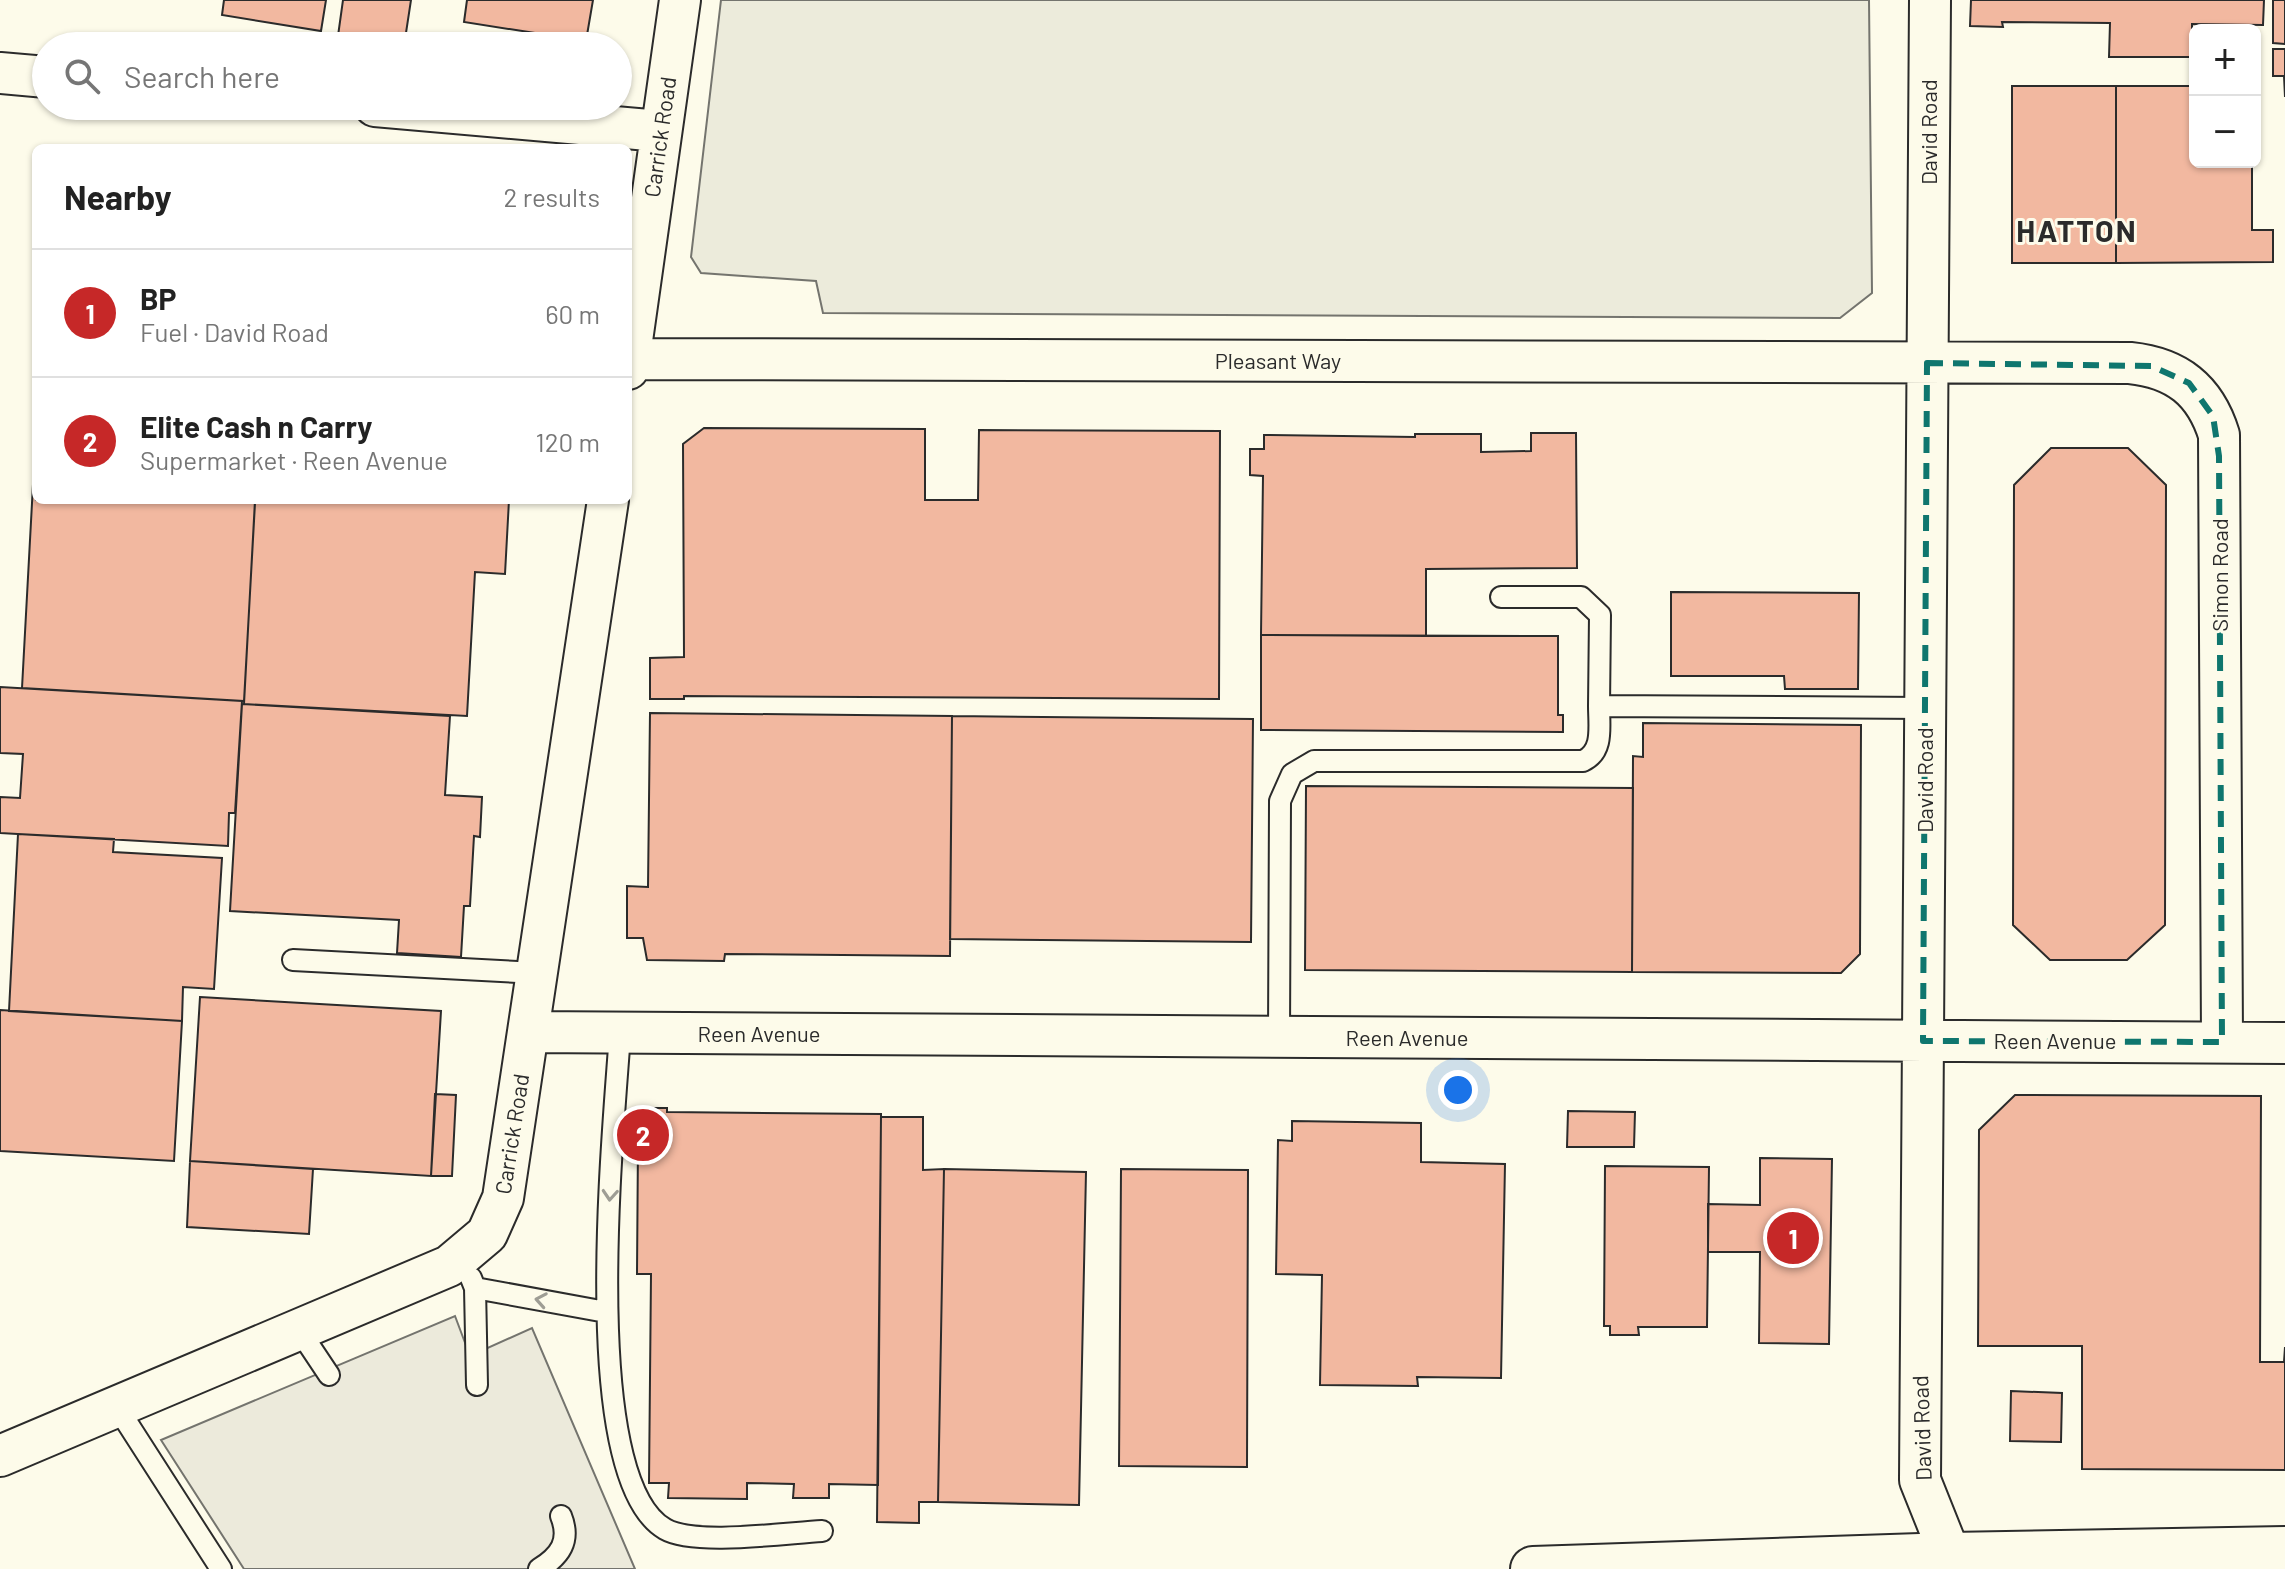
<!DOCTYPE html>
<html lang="en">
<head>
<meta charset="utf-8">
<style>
	:root { --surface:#fff; --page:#f6f6f6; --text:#222; --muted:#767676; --line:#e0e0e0; --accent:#c62828 }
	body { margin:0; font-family:Barlow,sans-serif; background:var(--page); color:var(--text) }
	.controls { position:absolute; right:24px; top:24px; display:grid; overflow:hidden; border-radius:12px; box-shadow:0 2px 6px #0004 }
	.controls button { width:72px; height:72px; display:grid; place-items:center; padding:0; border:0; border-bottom:2px solid var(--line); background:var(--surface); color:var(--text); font:40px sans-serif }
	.you { position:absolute; left:1458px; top:1090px; width:28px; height:28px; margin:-20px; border:6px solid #fff; border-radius:50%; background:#1a73e8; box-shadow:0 0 0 12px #1a73e833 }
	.badge { display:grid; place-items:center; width:52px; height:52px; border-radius:50%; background:var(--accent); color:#fff; font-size:26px; font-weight:700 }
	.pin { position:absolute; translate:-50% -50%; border:4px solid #fff; box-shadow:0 2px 8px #0006 }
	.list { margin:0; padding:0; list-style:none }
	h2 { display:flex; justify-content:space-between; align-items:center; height:104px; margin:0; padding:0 32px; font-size:34px }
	h2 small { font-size:26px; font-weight:400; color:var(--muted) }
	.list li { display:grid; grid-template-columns:52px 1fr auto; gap:24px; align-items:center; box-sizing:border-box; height:128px; padding:0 32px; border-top:2px solid var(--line) }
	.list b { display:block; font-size:30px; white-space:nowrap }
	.list p { margin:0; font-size:26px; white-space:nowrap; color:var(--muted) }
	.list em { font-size:26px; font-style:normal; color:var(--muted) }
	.icon { flex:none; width:44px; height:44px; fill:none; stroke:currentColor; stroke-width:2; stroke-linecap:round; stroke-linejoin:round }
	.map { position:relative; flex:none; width:2285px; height:1569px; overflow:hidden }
	.search { position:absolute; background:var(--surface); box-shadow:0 2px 6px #0004; left:32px; top:32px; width:600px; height:88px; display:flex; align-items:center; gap:20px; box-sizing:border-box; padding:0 28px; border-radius:44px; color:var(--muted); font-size:30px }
	.panel { position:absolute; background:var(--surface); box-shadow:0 2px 6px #0004; left:32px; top:144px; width:600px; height:360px; border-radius:12px }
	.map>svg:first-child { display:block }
</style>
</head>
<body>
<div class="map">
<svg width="2285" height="1569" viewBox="0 0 2285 1569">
	<rect width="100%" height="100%" fill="#fdfbea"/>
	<path fill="#ecebdb" stroke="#74746e" stroke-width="2" d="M721 0H1869L1872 293 1840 318 823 313 816 281 701 273 691 257Z"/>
	<path fill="#eceadb" stroke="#74746e" stroke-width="2" d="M455 1316 470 1356 532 1328 635 1569H244L161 1440Z"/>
	<path fill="#f2b8a0" stroke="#2b2b2b" stroke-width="2" d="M224 0H326L321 31 222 15Z
		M343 0H411L404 46 337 43Z
		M467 0H593L586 41 464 22Z
		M1971 0H2264L2263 25 2192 24V57H2109L2110 23 2002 22 2003 27 1970 26Z
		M2273 0H2285V44L2273 43Z
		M2273 49H2285V97L2284 76H2273Z
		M2012 86H2116V263H2012Z
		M2116 86H2195V162H2252V230H2273V262L2116 263Z
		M704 428 925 429V500H978L979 430 1220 431 1219 699 684 696V699H650V658L684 657 683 444Z
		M36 429V500H242L255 503 244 701 22 688Z
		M1531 433H1576L1577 568 1426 569V636L1261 635 1263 476 1250 475V449H1264V435L1415 437V434H1481V452L1531 451Z
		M2051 448H2128L2166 485 2165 925 2127 960H2050L2013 925 2014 485Z
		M255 500H509L505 574 475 572 467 716 244 704Z
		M1671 592 1859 593 1858 689H1785L1784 676H1671Z
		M1261 635 1558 636V715H1563V732L1261 730Z
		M0 687 242 701 235 813H229L228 846 0 833V797L20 798 23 754 0 753Z
		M242 704 450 716 445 795 482 797 480 837 474 836 470 906H464L461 957 397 953 399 920 230 911Z
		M650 713 952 716 950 956 725 954 724 961 647 960 643 938H627V886L648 887Z
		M952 716 1253 719 1251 942 950 939Z
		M1643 723 1861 725 1860 954 1841 973 1632 972 1633 756 1643 757Z
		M1306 786 1633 788 1632 972 1305 970Z
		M18 834 114 839 113 852 222 858 214 989 183 987 182 1021 9 1011Z
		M200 997 441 1011 431 1176 190 1161Z
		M0 1010 182 1021 174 1161 0 1151Z
		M435 1094 456 1095 452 1176H431Z
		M2015 1095 2261 1096 2260 1362H2284L2285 1347V1470L2082 1469V1346H1978L1979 1130Z
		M643 1108H667V1112L881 1114 878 1485 829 1484V1498H793L794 1484 747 1483V1499L668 1498 669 1483H649L651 1274H637L638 1142H643Z
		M1568 1111 1635 1112 1634 1147H1567Z
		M881 1117H923V1170L944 1169 938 1502H919V1523L877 1522Z
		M1292 1121 1421 1123V1162L1505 1164 1501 1378 1417 1377 1418 1386 1320 1385 1322 1275 1276 1274 1278 1140 1292 1141Z
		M1760 1158 1832 1159 1829 1344 1759 1343 1760 1252H1708V1204L1760 1205Z
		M190 1161 313 1169 309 1234 187 1227Z
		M1605 1166 1709 1167 1707 1327H1638L1639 1335H1610V1326H1604Z
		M944 1169 1086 1172 1079 1505 938 1502Z
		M1121 1169 1248 1170 1247 1467 1119 1466Z
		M2011 1391 2062 1393 2061 1442 2010 1441Z"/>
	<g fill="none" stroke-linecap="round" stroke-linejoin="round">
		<g stroke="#2b2b2b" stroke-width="24">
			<path id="service" d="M1501 597H1581L1600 615 1599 706 1925 708
				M293 960 537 973
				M620 1033C614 1127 577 1478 665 1529 694 1546 785 1533 822 1531
				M1279 1037 1280 801 1292 774 1314 761H1583C1604 751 1599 727 1599 706
				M471 1278 475 1288 477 1385
				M475 1288 606 1312
				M299 1330 329 1375
				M117 1407 221 1569
				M539 1569C560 1556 571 1541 561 1516"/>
		</g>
		<g stroke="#2b2b2b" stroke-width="44">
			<path id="minor" d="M1930 0 1920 1480 1950 1555
				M0 73 46 77
				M375 106 660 131
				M629 359 2130 363C2177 368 2205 390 2219 435L2222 1042
				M628 369 680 0
				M528 1032 2285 1043
				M0 1456 449 1266 487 1234 503 1198 608 500"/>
		</g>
		<g stroke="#2b2b2b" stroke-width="48">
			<path id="primary" d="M1533 1569 1950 1555 2285 1549"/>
		</g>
		<use href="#service" stroke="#fdfbea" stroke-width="20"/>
		<use href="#minor" stroke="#fdfbea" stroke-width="40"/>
		<use href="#primary" stroke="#fdfbea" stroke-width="44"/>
	</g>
	<defs><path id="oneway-chevron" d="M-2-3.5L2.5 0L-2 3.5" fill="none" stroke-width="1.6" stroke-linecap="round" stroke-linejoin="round" transform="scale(2)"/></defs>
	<g stroke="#9e9d94">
		<use href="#oneway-chevron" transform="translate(610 1195) rotate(94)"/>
		<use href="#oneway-chevron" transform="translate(541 1300) rotate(-170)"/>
	</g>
	<path fill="none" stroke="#0f766e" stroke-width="6" stroke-dasharray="16 10" stroke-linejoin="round" d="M1927 363 2151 366 2189 383 2213 416 2219 456 2222 1042 1923 1041Z"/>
	<g text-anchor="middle" stroke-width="6" stroke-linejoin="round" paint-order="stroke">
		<g font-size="22" fill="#2b2b2b" stroke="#fdfbea">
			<text transform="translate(1929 132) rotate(-90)" y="8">David Road</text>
			<text transform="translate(660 137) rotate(-82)" y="8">Carrick Road</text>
			<text x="1278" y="369">Pleasant Way</text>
			<text transform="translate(2220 575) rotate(-90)" y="8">Simon Road</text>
			<text transform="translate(1925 780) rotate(-90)" y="8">David Road</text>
			<text x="759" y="1042">Reen Avenue</text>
			<text x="1407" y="1046">Reen Avenue</text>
			<text x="2055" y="1049">Reen Avenue</text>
			<text transform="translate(512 1134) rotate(-81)" y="8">Carrick Road</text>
			<text transform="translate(1922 1428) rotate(-92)" y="8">David Road</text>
		</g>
		<g font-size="30" font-weight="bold" letter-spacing="2" fill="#2b2b2b" stroke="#fdfbea">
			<text x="2077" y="242">HATTON</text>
		</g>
	</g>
</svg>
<div class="controls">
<button>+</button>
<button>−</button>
</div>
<div class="you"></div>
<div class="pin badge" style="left:1793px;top:1238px">1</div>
<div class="pin badge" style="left:643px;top:1135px">2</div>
<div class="search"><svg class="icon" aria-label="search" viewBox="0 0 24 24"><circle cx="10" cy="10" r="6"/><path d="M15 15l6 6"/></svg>Search here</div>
<section class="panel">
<h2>Nearby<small>2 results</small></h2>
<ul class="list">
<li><span class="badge">1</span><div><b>BP</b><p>Fuel · David Road</p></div><em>60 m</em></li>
<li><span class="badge">2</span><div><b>Elite Cash n Carry</b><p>Supermarket · Reen Avenue</p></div><em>120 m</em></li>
</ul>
</section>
</div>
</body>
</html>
